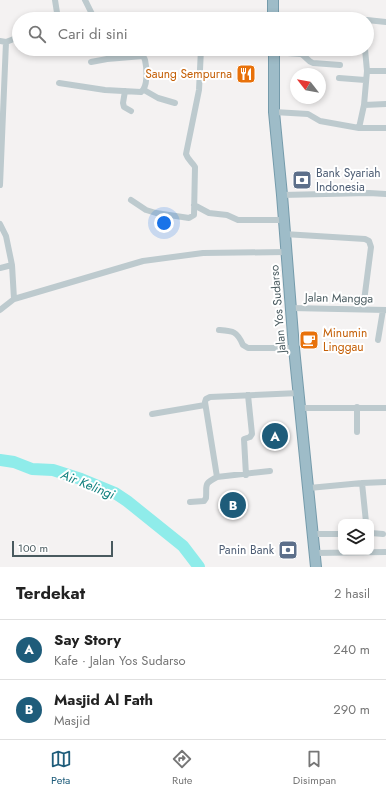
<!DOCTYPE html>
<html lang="id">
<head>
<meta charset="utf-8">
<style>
	:root { --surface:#fff; --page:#f2f2f2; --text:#222; --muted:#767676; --line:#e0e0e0; --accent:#1e5c7a }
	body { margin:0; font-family:Jost,sans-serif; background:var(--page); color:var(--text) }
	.controls { position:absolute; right:12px; bottom:12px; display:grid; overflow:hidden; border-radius:8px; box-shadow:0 2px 6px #0003 }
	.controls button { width:36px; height:36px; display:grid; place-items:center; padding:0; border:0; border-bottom:1px solid var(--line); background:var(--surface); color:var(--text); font:20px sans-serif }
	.compass { position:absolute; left:290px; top:68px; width:36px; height:36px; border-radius:50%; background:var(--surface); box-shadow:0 2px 6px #0003; rotate:301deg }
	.scale { position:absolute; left:12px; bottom:10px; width:101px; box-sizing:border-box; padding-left:4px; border:2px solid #495a5f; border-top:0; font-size:11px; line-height:14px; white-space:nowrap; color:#495a5f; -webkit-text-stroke:3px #fff; paint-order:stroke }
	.you { position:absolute; left:164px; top:223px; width:14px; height:14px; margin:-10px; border:3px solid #fff; border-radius:50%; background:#1a73e8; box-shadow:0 0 0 6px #1a73e833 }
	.badge { display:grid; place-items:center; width:26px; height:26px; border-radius:50%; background:var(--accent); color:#fff; font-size:13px; font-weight:700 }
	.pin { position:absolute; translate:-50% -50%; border:2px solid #fff; box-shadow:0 1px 4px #0006 }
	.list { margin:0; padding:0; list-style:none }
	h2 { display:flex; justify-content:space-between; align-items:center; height:52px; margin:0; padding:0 16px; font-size:17px }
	h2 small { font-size:13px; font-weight:400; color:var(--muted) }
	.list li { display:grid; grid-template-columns:26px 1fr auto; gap:12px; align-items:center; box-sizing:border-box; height:60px; padding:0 16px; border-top:1px solid var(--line) }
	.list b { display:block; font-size:15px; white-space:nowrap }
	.list p { margin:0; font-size:13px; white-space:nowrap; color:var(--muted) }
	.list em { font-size:13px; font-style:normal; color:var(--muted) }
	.icon { flex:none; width:22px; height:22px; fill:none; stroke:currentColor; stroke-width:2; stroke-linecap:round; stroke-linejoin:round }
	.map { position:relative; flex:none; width:386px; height:567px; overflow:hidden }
	.search { position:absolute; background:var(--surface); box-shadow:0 2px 6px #0003; left:12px; right:12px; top:12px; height:44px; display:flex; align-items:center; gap:10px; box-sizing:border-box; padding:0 14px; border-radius:22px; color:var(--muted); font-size:15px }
	.sheet { height:172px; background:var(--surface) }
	nav { display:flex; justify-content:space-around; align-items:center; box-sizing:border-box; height:56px; border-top:1px solid var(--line); background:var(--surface); font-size:11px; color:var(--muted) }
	nav a { display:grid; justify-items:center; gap:2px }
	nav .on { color:var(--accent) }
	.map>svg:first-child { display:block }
</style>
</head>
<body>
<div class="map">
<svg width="386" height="567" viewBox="0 0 386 567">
	<rect width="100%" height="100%" fill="#f4f2f2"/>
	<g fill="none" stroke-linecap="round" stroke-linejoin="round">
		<path stroke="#8fecea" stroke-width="12" d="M0 460 14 462 32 469 53 470 81 479 115 493 127 501 183 546 199 567"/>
		<g stroke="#759bab" stroke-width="12">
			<path id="trunk" d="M273 0V19
				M274 49V112L282 195 294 348 316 567"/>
		</g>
		<path stroke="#bdcace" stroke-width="6" d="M55 0 58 19
			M85 0 94 18
			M86 19 124 16 155 19
			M299 19H341
			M367 20 386 22
			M0 41 6 42 19 37
			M365 49 367 71
			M274 52 301 54C306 56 307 61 313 63L340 65
			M91 62 107 59 143 56
			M339 78 365 80
			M59 83 105 90 141 92C148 87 147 69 145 60 144 56 140 54 139 49
			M144 90 158 98 175 103
			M125 91 123 103 124 107 131 111
			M364 105 386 104
			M274 112 308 114 320 121 359 128H386
			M359 128 364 105 367 71H386
			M0 185 6 42
			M282 195 369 193 386 194
			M131 200 146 210 156 213 189 218 194 215 195 167C192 162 188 160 186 154L199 90 201 49
			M194 205 209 213 227 215 238 220H284
			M0 224 6 236 12 265 0 268
			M284 234 365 239 369 241 371 247 363 309
			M12 265 14 299
			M291 308 386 310
			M0 310 14 299 143 261 203 253 285 252
			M219 330C233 331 237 331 243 345L248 348H294
			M378 340 383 310
			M300 408H386
			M152 414 205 405
			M357 432V407
			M270 471 217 477 205 402 206 399 210 397 299 393
			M246 475 244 439 250 437 252 434 248 395
			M362 483 366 522
			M309 488 362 483 386 482
			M190 502 204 501 206 498C207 485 203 484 217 477
			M371 533 383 534
			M313 534H341
			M315 553 386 552"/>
		<use href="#trunk" stroke="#9ebcc8" stroke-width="10"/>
	</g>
	<defs>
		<g id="restaurant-square" transform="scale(1)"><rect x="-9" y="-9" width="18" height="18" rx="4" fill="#e8710a" stroke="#fff"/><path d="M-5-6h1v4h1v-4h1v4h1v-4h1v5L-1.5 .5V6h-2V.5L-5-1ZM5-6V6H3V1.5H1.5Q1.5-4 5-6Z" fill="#fff"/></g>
		<g id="bank-square" transform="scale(1)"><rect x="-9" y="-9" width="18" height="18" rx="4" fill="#5c6f8a" stroke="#fff"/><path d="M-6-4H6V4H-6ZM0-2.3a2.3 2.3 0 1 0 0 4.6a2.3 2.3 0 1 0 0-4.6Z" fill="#fff"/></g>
		<g id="cafe-square" transform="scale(1)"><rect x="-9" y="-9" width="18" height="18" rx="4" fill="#e8710a" stroke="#fff"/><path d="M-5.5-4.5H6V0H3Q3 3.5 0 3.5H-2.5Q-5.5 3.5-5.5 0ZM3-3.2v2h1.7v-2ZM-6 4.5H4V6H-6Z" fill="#fff"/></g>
	</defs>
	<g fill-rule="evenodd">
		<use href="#restaurant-square" x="246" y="74"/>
		<use href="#bank-square" x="302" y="180"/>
		<use href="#cafe-square" x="309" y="340"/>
		<use href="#bank-square" x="288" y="550"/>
	</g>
	<g text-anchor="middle" stroke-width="4" stroke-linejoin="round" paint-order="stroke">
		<g font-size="12" fill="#c56008" stroke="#fff" text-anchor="end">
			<text x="232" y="78">Saung Sempurna</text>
			<text x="323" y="337" text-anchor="start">Minumin<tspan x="323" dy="14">Linggau</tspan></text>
		</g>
		<g font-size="12" fill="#4e5e75" stroke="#fff" text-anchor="start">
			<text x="316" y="177">Bank Syariah<tspan x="316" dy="14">Indonesia</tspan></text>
			<text x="274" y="554" text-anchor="end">Panin Bank</text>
		</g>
		<g font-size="12" fill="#495a5f" stroke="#fff">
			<text transform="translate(339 298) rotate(1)" y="4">Jalan Mangga</text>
			<text transform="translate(278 309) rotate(-95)" y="4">Jalan Yos Sudarso</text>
		</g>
		<g font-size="13" font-style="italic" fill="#0e7f7d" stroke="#fff">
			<text transform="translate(88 484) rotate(22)" y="5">Air Kelingi</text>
		</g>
	</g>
</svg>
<div class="controls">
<button><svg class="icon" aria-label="layers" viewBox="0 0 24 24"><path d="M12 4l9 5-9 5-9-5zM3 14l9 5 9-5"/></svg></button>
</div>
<svg class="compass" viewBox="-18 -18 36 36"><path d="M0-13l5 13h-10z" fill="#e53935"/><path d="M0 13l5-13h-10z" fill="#767676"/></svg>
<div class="scale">100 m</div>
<div class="you"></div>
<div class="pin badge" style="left:275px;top:436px">A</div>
<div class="pin badge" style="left:233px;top:505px">B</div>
<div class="search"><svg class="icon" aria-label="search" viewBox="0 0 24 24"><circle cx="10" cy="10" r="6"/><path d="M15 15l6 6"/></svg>Cari di sini</div>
</div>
<section class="sheet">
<h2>Terdekat<small>2 hasil</small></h2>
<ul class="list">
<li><span class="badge">A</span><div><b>Say Story</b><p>Kafe · Jalan Yos Sudarso</p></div><em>240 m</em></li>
<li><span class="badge">B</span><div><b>Masjid Al Fath</b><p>Masjid</p></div><em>290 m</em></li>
</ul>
</section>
<nav>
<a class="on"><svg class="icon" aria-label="map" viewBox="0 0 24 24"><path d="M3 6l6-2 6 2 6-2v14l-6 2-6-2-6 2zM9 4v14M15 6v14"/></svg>Peta</a>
<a><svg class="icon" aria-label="directions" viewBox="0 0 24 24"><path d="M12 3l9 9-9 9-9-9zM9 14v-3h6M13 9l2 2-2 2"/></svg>Rute</a>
<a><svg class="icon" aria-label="saved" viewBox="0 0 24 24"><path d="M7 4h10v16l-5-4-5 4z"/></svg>Disimpan</a>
</nav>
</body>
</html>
